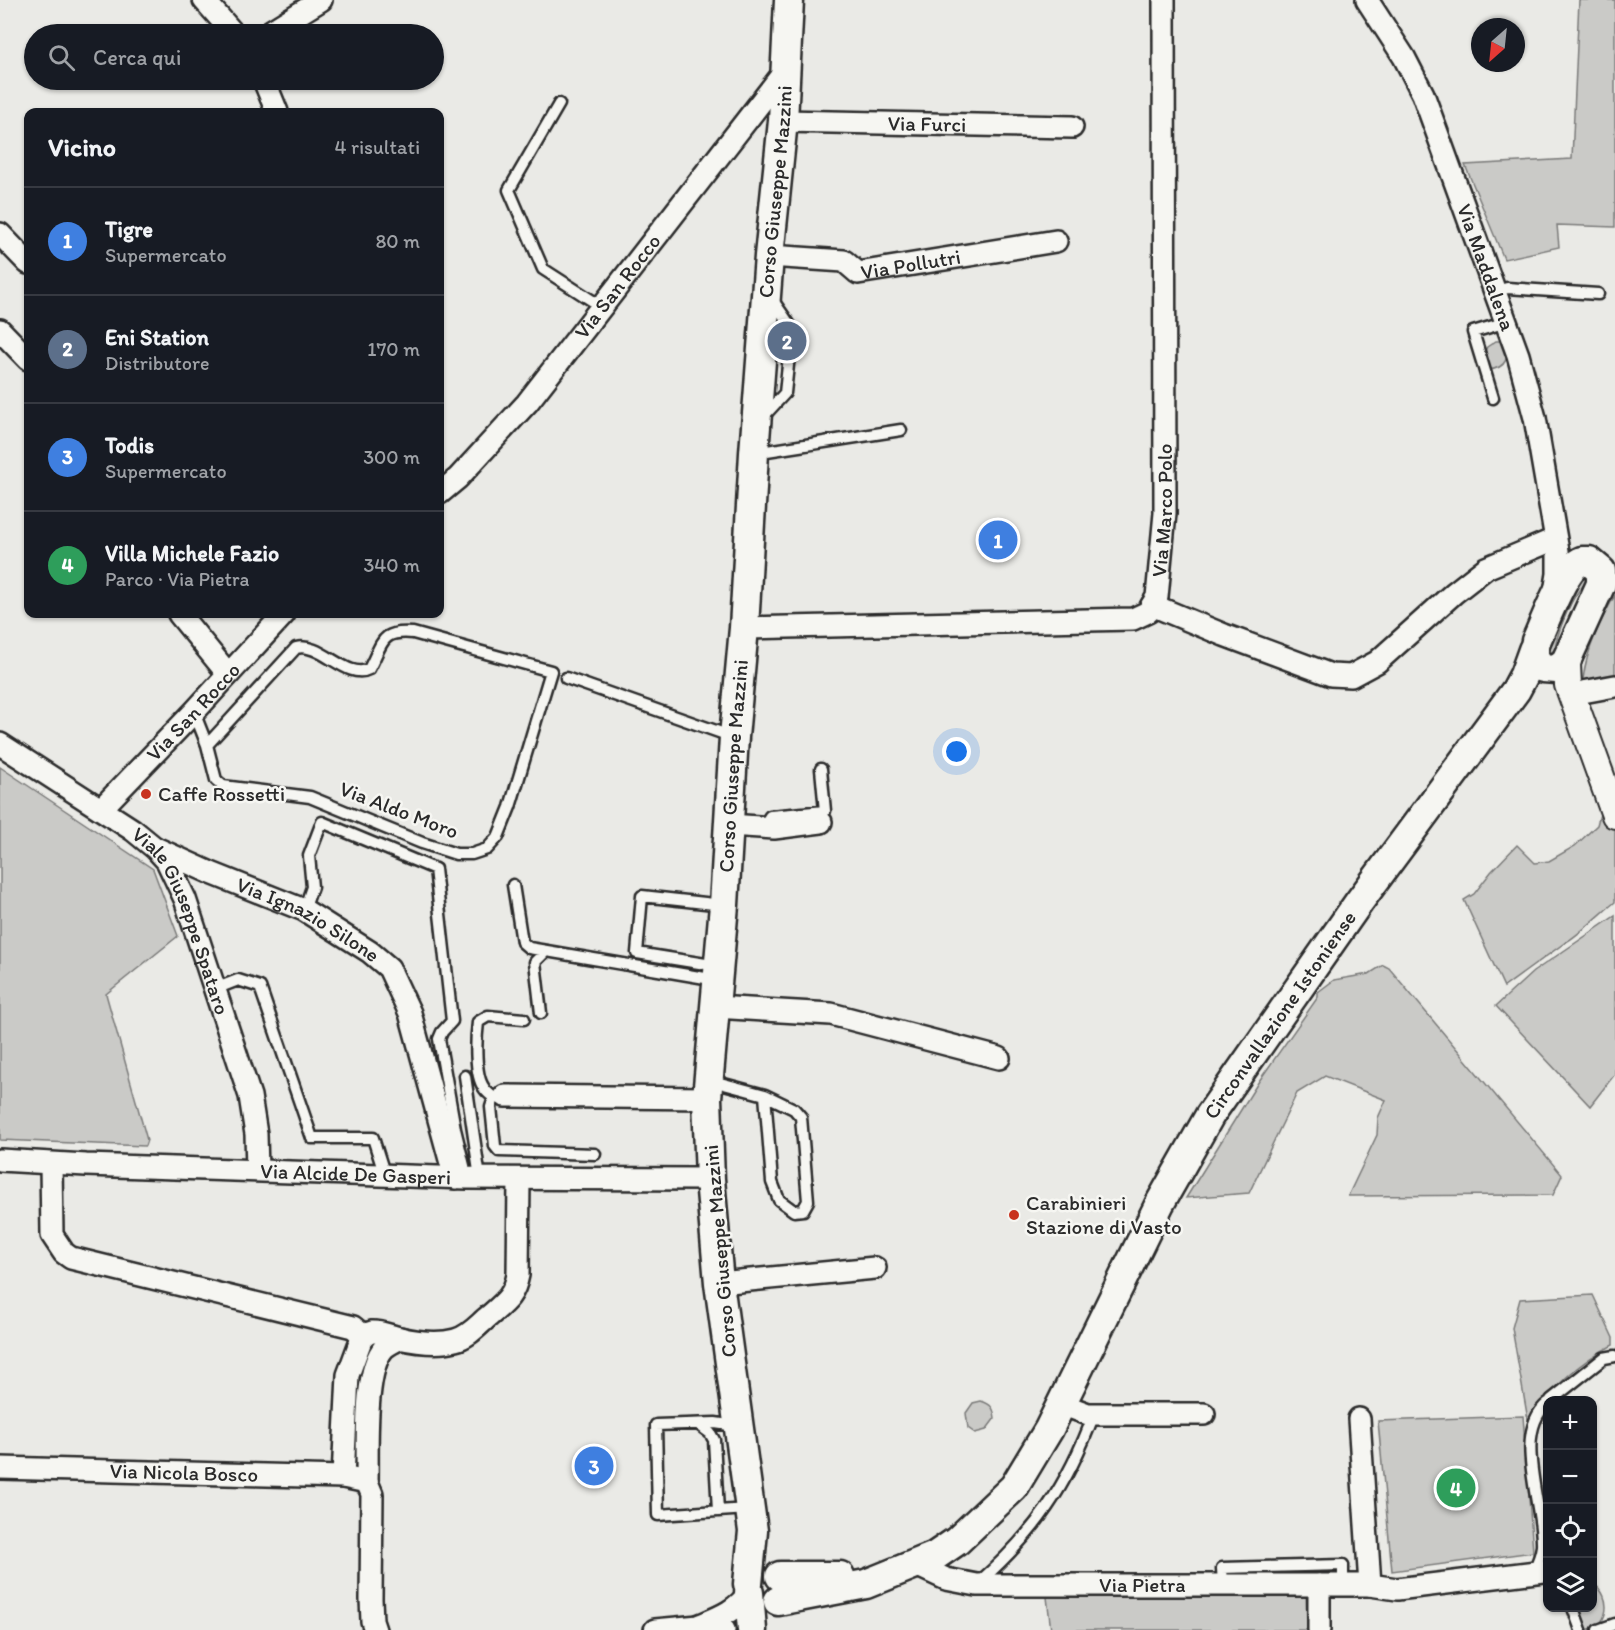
<!DOCTYPE html>
<html lang="it">
<head>
<meta charset="utf-8">
<style>
	:root { --surface:#171b24; --page:#20242c; --text:#f1f3f6; --muted:#9ea1a6; --line:#363941; --accent:#c8321e }
	body { margin:0; font-family:Itim,sans-serif; background:var(--page); color:var(--text) }
	.controls { position:absolute; right:18px; bottom:18px; display:grid; overflow:hidden; border-radius:12px; box-shadow:0 2px 4px #0004 }
	.controls button { width:54px; height:54px; display:grid; place-items:center; padding:0; border:0; border-bottom:2px solid var(--line); background:var(--surface); color:var(--text); font:30px sans-serif }
	.compass { position:absolute; left:1471px; top:18px; width:54px; height:54px; border-radius:50%; background:var(--surface); box-shadow:0 2px 4px #0004; rotate:207deg }
	.you { position:absolute; left:957px; top:752px; width:21px; height:21px; margin:-15px; border:4px solid #fff; border-radius:50%; background:#1a73e8; box-shadow:0 0 0 9px #1a73e833 }
	.badge { display:grid; place-items:center; width:39px; height:39px; border-radius:50%; background:var(--accent); color:#fff; font-size:20px; font-weight:700 }
	.pin { position:absolute; translate:-50% -50%; border:3px solid #fff; box-shadow:0 2px 6px #0006 }
	.list { margin:0; padding:0; list-style:none }
	h2 { display:flex; justify-content:space-between; align-items:center; height:78px; margin:0; padding:0 24px; font-size:26px }
	h2 small { font-size:20px; font-weight:400; color:var(--muted) }
	.list li { display:grid; grid-template-columns:39px 1fr auto; gap:18px; align-items:center; box-sizing:border-box; height:108px; padding:0 24px; border-top:2px solid var(--line) }
	.list b { display:block; font-size:22px; white-space:nowrap }
	.list p { margin:0; font-size:20px; white-space:nowrap; color:var(--muted) }
	.list em { font-size:20px; font-style:normal; color:var(--muted) }
	.icon { flex:none; width:33px; height:33px; fill:none; stroke:currentColor; stroke-width:2; stroke-linecap:round; stroke-linejoin:round }
	.map { position:relative; flex:none; width:1615px; height:1630px; overflow:hidden }
	.search { position:absolute; background:var(--surface); box-shadow:0 2px 4px #0004; left:24px; top:24px; width:420px; height:66px; display:flex; align-items:center; gap:15px; box-sizing:border-box; padding:0 21px; border-radius:33px; color:var(--muted); font-size:22px }
	.panel { position:absolute; background:var(--surface); box-shadow:0 2px 4px #0004; left:24px; top:108px; width:420px; height:510px; border-radius:12px }
	.map>svg:first-child { display:block }
</style>
</head>
<body>
<div class="map">
<svg width="1615" height="1630" viewBox="0 0 1615 1630">
	<rect width="100%" height="100%" fill="#eaeae6"/>
	<filter id="ink" filterUnits="userSpaceOnUse"><feTurbulence type="fractalNoise" baseFrequency=".0167" numOctaves="2"/><feDisplacementMap in="SourceGraphic" scale="12" xChannelSelector="R" yChannelSelector="G"/><feConvolveMatrix kernelMatrix="1 2 1 2 8 2 1 2 1" color-interpolation-filters="sRGB"/></filter>
	<g filter="url(#ink)">
		<path fill="#cacac7" stroke="#7a7a79" stroke-width="1.5" d="M1579 0H1615V227L1557 225 1559 247 1504 259 1465 165 1572 159Z
			M1496 341H1502C1510 356 1508 368 1488 370L1484 353 1487 347Z
			M1581 573 1589 577C1586 585 1582 586 1578 592 1570 602 1555 638 1555 650L1548 654 1544 644C1562 628 1573 601 1576 578Z
			M1615 595V677L1595 683 1583 679C1587 648 1600 622 1615 595Z
			M0 767 153 869 178 936 106 994 147 1140 145 1146 0 1140Z
			M1605 808 1615 830V902C1605 910 1574 939 1566 942L1504 987 1464 900 1474 894 1491 872 1517 845 1535 863 1549 861 1575 846 1597 825 1600 814Z
			M1615 916V1074L1590 1106 1496 1006 1533 972Z
			M1383 965 1389 968 1562 1175 1553 1195 1348 1196 1377 1135 1378 1118 1386 1100 1325 1076 1297 1093 1249 1193 1186 1198 1259 1081 1318 997V992L1334 980 1369 974Z
			M1593 1295 1613 1338V1345C1578 1362 1552 1389 1528 1420L1512 1328 1520 1299Z
			M981 1401C991 1404 994 1408 995 1418L986 1430 975 1433 968 1428 966 1413 973 1403Z
			M1523 1416 1533 1552 1392 1571 1378 1421Z
			M1593 1584C1613 1595 1610 1630 1583 1630L1574 1608H1592Z
			M1306 1591 1307 1630H1051L1047 1597Z"/>
		<g fill="none" stroke-linecap="round" stroke-linejoin="round">
			<g stroke="#2b2b2b" stroke-width="15">
				<path id="service" d="M559 104 509 190 543 269 602 307
					M1496 291 1507 288 1598 294
					M1493 398 1473 332 1507 322
					M762 418 785 393 792 328 772 299
					M754 453 901 430
					M566 678 733 737
					M194 712 207 745 216 780 223 786 310 797 422 843 456 854H472L487 849 498 837 510 807 551 671 413 633C380 630 383 643 369 669 347 681 320 641 296 648L207 745
					M763 827 770 816 825 811 821 769
					M513 885 522 942 529 948 717 980
					M304 910 312 887 309 856 322 822 435 869 452 1021 442 1032 439 1039 455 1129 467 1178
					M718 966 637 953 642 896 723 905
					M215 989 238 980 260 987 312 1138H373L385 1176
					M541 1013 535 962 545 952
					M465 1076 480 1178
					M709 1080 765 1095 772 1182 779 1200 794 1211 803 1210 808 1201 801 1117 794 1109 765 1095
					M505 1096 494 1098 491 1107 495 1146 499 1151 595 1154
					M494 1098C491 1095 486 1092 484 1088 474 1075 476 1038 478 1022L488 1016 524 1019
					M1551 1400 1604 1358 1615 1356
					M698 1424 710 1433 714 1440 718 1511
					M736 1426 715 1423 656 1425 658 1515 748 1509
					M1533 1572C1537 1564 1541 1555 1542 1546 1544 1506 1511 1433 1548 1403
					M977 1584C1035 1533 1067 1487 1094 1414
					M1223 1585 1222 1568 1343 1565V1585
					M1573 1608 1581 1630
					M1598 1630 1615 1624"/>
			</g>
			<g stroke="#2b2b2b" stroke-width="26">
				<g id="minor">
					<path d="M204 0 234 34"/>
					<path id="s1" d="M1367 0 1404 57 1423 94 1518 355 1535 418 1558 551V574L1555 592"/>
					<path d="M266 34 321 0"/>
					<path d="M264 80 277 112"/>
					<path id="s2" d="M783 121 1072 127"/>
					<path d="M0 234 28 263"/>
					<path id="s3" d="M769 256 844 261 858 273 1056 241"/>
					<path d="M0 330 28 359"/>
					<path id="s4" d="M440 493 458 478 527 403 785 71"/>
					<path d="M1152 605 1224 635 1331 675 1351 676 1377 662 1454 593 1486 568 1555 539"/>
					<path d="M179 614 228 674"/>
					<path id="s5" d="M744 628 1133 619 1148 612 1157 597 1165 513 1164 0"/>
					<path d="M1572 694 1615 686"/>
					<path id="s6" d="M0 744 133 830 155 848 167 861 185 899 250 1096 256 1134 257 1170"/>
					<path id="s7" d="M101 809 194 712 284 614"/>
					<path d="M729 825 774 828 821 822"/>
					<path id="s8" d="M158 849 211 873 304 910 370 952 389 968 410 1013 455 1178"/>
					<path d="M715 1007 831 1014 999 1058"/>
					<path d="M505 1096 707 1098"/>
					<path id="s9" d="M0 1160 86 1165 467 1178 710 1179"/>
					<path d="M51 1164 52 1235 64 1253 71 1258 353 1327 364 1336"/>
					<path d="M719 1283 875 1268"/>
					<path d="M1061 1404 1088 1414H1204"/>
					<path id="s10" d="M0 1468 343 1477 367 1482"/>
					<path d="M343 1477 348 1375 361 1340C364 1336 367 1333 372 1332 380 1331 391 1336 399 1338 417 1342 438 1345 455 1340 469 1337 479 1324 489 1316 505 1302 514 1296 518 1275L519 1179"/>
					<path id="s11" d="M916 1565 946 1579 977 1585H1370L1359 1419"/>
					<path d="M1319 1585V1630"/>
					<path d="M1370 1585 1397 1589 1544 1571"/>
					<path d="M700 1625C719 1617 736 1611 749 1593"/>
					<path d="M375 1630 372 1621 371 1599 372 1494 367 1482C368 1450 363 1371 384 1348 388 1344 396 1341 400 1338"/>
					<path d="M655 1630 699 1626 724 1630"/>
				</g>
			</g>
			<g stroke="#2b2b2b" stroke-width="30">
				<path id="tertiary" d="M1570 653 1567 664 1568 685 1615 815"/>
			</g>
			<g stroke="#2b2b2b" stroke-width="33">
				<g id="secondary">
					<path d="M1582 561H1589L1601 571V584L1566 661 1557 669 1543 668C1533 660 1533 653 1536 641 1545 622 1564 567 1582 561Z"/>
					<path d="M780 1576H840"/>
					<path id="s12" d="M748 1584 753 1531 719 1283 710 1179 707 1098 724 905 734 737 744 628 754 453 769 256 783 121 789 0"/>
					<path d="M749 1593 752 1630"/>
					<path id="s13" d="M778 1601 866 1584 935 1556 957 1541 1014 1487 1049 1429 1160 1203 1210 1115 1359 902 1516 690 1524 675 1533 650"/>
				</g>
			</g>
			<use href="#service" stroke="#f6f6f2" stroke-width="10"/>
			<use href="#minor" stroke="#f6f6f2" stroke-width="21"/>
			<use href="#tertiary" stroke="#f6f6f2" stroke-width="26"/>
			<use href="#secondary" stroke="#f6f6f2" stroke-width="28"/>
		</g>
	</g>
	<g fill="#c8321e" stroke="#f6f6f2" stroke-width="2">
		<circle cx="146" cy="794" r="6"/>
		<circle cx="1014" cy="1215" r="6"/>
	</g>
	<g text-anchor="middle" stroke-width="5" stroke-linejoin="round" paint-order="stroke">
		<g font-size="21" fill="#2b2b2b" stroke="#f6f6f2">
			<text dy="7" stroke="none"><textPath href="#s2" startOffset="144">Via Furci</textPath></text>
			<text dy="7" stroke="none"><textPath href="#s12" startOffset="1398">Corso Giuseppe Mazzini</textPath></text>
			<text dy="7" stroke="none"><textPath href="#s3" startOffset="147">Via Pollutri</textPath></text>
			<text dy="7" stroke="none"><textPath href="#s1" startOffset="294">Via Maddalena</textPath></text>
			<text dy="7" stroke="none"><textPath href="#s4" startOffset="273">Via San Rocco</textPath></text>
			<text dy="7" stroke="none"><textPath href="#s5" startOffset="510">Via Marco Polo</textPath></text>
			<text dy="7" stroke="none"><textPath href="#s7" startOffset="134">Via San Rocco</textPath></text>
			<text dy="7" stroke="none"><textPath href="#s12" startOffset="822">Corso Giuseppe Mazzini</textPath></text>
			<text transform="translate(399 810) rotate(21)" y="7">Via Aldo Moro</text>
			<text dy="7" stroke="none"><textPath href="#s8" startOffset="166">Via Ignazio Silone</textPath></text>
			<text dy="7" stroke="none"><textPath href="#s6" startOffset="264">Viale Giuseppe Spataro</textPath></text>
			<text dy="7" stroke="none"><textPath href="#s13" startOffset="812">Circonvallazione Istoniense</textPath></text>
			<text dy="7" stroke="none"><textPath href="#s9" startOffset="356">Via Alcide De Gasperi</textPath></text>
			<text transform="translate(720 1251) rotate(-95)" y="7">Corso Giuseppe Mazzini</text>
			<text dy="7" stroke="none"><textPath href="#s10" startOffset="184">Via Nicola Bosco</textPath></text>
			<text dy="7" stroke="none"><textPath href="#s11" startOffset="230">Via Pietra</textPath></text>
		</g>
		<g font-size="21" fill="#2b2b2b" stroke="#f6f6f2" text-anchor="start">
			<text x="158" y="801">Caffe Rossetti</text>
			<text x="1026" y="1210">Carabinieri<tspan x="1026" dy="24">Stazione di Vasto</tspan></text>
		</g>
	</g>
</svg>
<div class="controls">
<button>+</button>
<button>−</button>
<button><svg class="icon" aria-label="locate" viewBox="0 0 24 24"><circle cx="12" cy="12" r="6"/><path d="M12 2v4M12 18v4M2 12h4M18 12h4"/></svg></button>
<button><svg class="icon" aria-label="layers" viewBox="0 0 24 24"><path d="M12 4l9 5-9 5-9-5zM3 14l9 5 9-5"/></svg></button>
</div>
<svg class="compass" viewBox="-18 -18 36 36"><path d="M0-13l5 13h-10z" fill="#e53935"/><path d="M0 13l5-13h-10z" fill="#9ea1a6"/></svg>
<div class="you"></div>
<div class="pin badge" style="left:998px;top:540px;background:#3f7fe0">1</div>
<div class="pin badge" style="left:787px;top:341px;background:#5c6f8a">2</div>
<div class="pin badge" style="left:594px;top:1466px;background:#3f7fe0">3</div>
<div class="pin badge" style="left:1456px;top:1488px;background:#2e9e5b">4</div>
<div class="search"><svg class="icon" aria-label="search" viewBox="0 0 24 24"><circle cx="10" cy="10" r="6"/><path d="M15 15l6 6"/></svg>Cerca qui</div>
<section class="panel">
<h2>Vicino<small>4 risultati</small></h2>
<ul class="list">
<li><span class="badge" style="background:#3f7fe0">1</span><div><b>Tigre</b><p>Supermercato</p></div><em>80 m</em></li>
<li><span class="badge" style="background:#5c6f8a">2</span><div><b>Eni Station</b><p>Distributore</p></div><em>170 m</em></li>
<li><span class="badge" style="background:#3f7fe0">3</span><div><b>Todis</b><p>Supermercato</p></div><em>300 m</em></li>
<li><span class="badge" style="background:#2e9e5b">4</span><div><b>Villa Michele Fazio</b><p>Parco · Via Pietra</p></div><em>340 m</em></li>
</ul>
</section>
</div>
</body>
</html>
